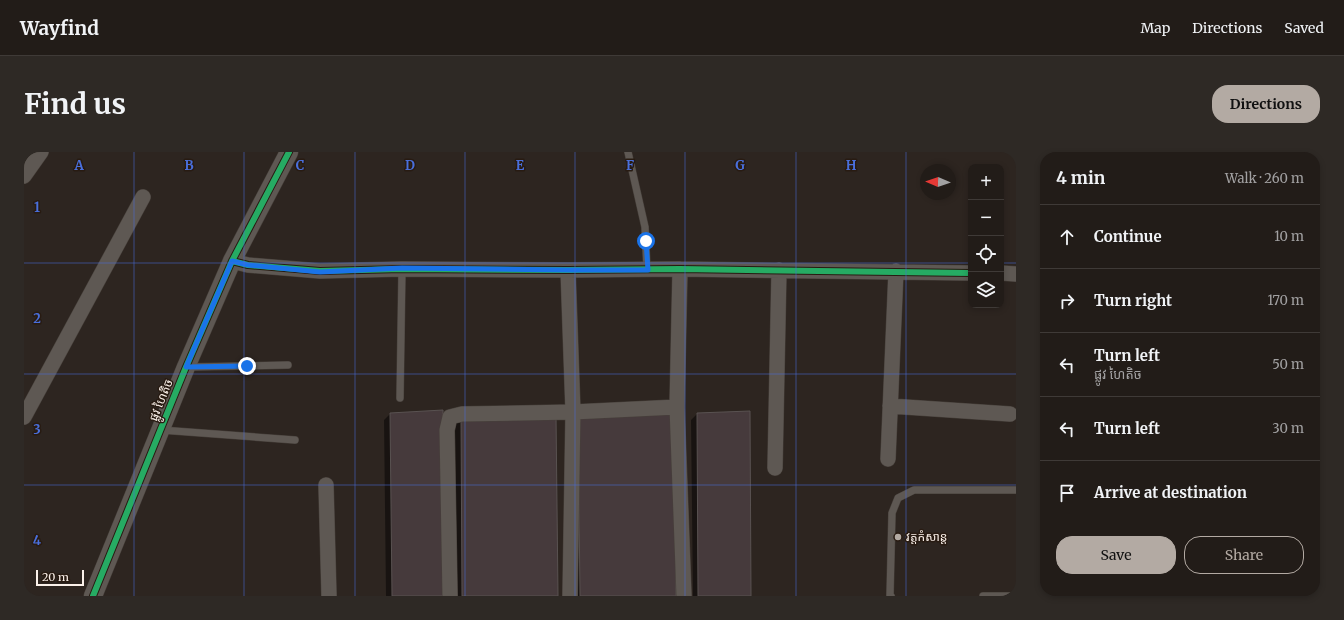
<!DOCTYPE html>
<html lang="en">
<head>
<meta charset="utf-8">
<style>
	:root { --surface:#221c18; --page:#2e2925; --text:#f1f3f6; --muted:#a2a1a2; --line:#3f3a37; --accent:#b3aaa3 }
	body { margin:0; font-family:Merriweather,"Noto Sans Khmer",serif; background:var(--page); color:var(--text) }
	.controls { position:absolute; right:12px; top:12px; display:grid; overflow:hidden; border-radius:8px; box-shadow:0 2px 6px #0003 }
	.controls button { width:36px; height:36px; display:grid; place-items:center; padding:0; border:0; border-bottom:1px solid var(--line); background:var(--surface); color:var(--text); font:20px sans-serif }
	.compass { position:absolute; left:896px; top:12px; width:36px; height:36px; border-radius:50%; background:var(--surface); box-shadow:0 2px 6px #0003; rotate:272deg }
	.scale { position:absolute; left:12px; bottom:10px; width:48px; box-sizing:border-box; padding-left:4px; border:2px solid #fbf1ea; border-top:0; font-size:11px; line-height:14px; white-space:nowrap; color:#fbf1ea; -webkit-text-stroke:3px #281b12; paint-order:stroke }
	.stop { position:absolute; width:12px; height:12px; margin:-9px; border:3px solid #1a73e8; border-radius:50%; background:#fff }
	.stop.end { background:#1a73e8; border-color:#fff; box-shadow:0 1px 4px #0008 }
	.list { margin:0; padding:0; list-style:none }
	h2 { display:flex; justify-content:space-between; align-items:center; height:52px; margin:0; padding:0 16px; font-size:17px }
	h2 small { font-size:13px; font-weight:400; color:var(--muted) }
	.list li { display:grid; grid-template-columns:26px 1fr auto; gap:12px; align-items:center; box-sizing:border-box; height:64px; padding:0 16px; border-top:1px solid var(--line) }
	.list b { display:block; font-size:15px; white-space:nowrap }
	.list p { margin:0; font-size:13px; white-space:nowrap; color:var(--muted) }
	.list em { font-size:13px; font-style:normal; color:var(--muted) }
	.actions { display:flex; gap:8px; padding:12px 16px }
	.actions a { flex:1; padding:9px 0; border:1px solid var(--accent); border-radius:16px; text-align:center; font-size:14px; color:var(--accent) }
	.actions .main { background:var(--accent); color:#111 }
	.icon { flex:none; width:22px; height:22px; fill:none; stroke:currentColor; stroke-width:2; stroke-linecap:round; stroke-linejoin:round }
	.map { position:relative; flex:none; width:992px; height:444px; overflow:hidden; border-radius:16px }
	header { display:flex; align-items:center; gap:24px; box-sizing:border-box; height:56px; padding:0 20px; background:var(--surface); border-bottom:1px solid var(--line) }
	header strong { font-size:19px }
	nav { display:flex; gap:22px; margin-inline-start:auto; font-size:14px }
	.intro { display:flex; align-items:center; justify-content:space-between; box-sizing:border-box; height:96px; padding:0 24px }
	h1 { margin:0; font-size:28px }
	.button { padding:10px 18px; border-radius:16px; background:var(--accent); color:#111; font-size:14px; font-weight:700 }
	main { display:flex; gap:24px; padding:0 24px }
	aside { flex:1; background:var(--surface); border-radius:16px; box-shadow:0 2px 6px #0003 }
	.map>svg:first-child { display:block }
</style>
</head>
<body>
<header>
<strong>Wayfind</strong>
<nav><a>Map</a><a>Directions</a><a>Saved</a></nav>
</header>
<div class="intro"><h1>Find us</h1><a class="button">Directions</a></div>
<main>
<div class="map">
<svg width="992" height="444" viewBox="0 0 992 444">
	<rect width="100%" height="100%" fill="#2d2520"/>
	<path fill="#0007" d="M366 262 419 444H362L360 268Z
		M673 262 726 444H669L667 268Z
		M437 265 533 444H433L431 271Z
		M549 267 651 444H550Z"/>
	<path fill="#463a3c" stroke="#595251" d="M419 258 420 444H368L366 261Z
		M650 259 652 444H556L554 260Z
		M726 259 727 444H674L673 261Z
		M532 263 534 444H438L437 264Z"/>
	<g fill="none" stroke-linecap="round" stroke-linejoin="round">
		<g stroke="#47403b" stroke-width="8">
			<path id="service" d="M604 0 621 75 623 118
				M164 215 264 213
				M376 246 378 117
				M137 278 271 288
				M867 444 866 443 868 361 874 346 890 338H992
				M959 444H989"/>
		</g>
		<g stroke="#47403b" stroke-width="16">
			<path id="minor" d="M0 24 17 0
				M208 109 224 113 296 119 378 117 544 118 656 117 947 121
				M656 117 653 255 660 444
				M544 118 549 260 546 444
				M977 121 992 122
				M866 254 986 262
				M0 265 119 45
				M864 307 872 119
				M751 316 755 118
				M302 333 305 444
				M426 444 423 278 426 265 438 262 549 260 653 255"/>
		</g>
		<g stroke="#47403b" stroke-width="19">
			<path id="tertiary" d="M69 444 162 215 208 109 265 0"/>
		</g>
		<use href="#service" stroke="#5e5853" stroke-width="7"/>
		<use href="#minor" stroke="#5e5853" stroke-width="15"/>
		<use href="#tertiary" stroke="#5e5853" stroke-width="18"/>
		<g stroke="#281b12" stroke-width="8">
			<path id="cycleway" d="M208 109 224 113 296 119 378 117 544 118 656 117 947 121
				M69 444 162 215 208 109 265 0"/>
		</g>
		<use href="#cycleway" stroke="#26ab63" stroke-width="6"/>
	</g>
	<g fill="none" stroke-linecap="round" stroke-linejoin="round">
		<path stroke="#1a73e8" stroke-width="5" d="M223 214 162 215 208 109 224 113 296 120 378 116 544 118H624L622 89"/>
	</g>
	<path fill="none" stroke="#496fdc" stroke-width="1" stroke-opacity="0.55" d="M110 0V444M220 0V444M331 0V444M441 0V444M551 0V444M661 0V444M772 0V444M882 0V444M0 111H947M977 111H992M0 222H992M0 333H992"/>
	<circle fill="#b3aaa3" stroke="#281b12" stroke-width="1.5" cx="874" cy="385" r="4"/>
	<g text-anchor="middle" stroke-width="3" stroke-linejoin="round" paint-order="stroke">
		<g font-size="12" fill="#fbf1ea" stroke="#281b12">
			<text transform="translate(137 248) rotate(-68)" y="4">ផ្លូវ ហៃតិច</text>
		</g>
		<g font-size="12" fill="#fbf1ea" stroke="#281b12" text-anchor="start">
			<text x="882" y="389">វត្តកំសាន្ត</text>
		</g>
	</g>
	<g font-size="13" text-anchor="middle" font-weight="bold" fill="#496fdc" stroke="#281b12" stroke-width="3" stroke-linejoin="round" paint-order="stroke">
		<text x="55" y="18">A</text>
		<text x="165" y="18">B</text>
		<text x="276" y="18">C</text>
		<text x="386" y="18">D</text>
		<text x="496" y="18">E</text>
		<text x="606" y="18">F</text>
		<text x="716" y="18">G</text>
		<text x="827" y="18">H</text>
		<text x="13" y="60">1</text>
		<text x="13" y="171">2</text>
		<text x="13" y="282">3</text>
		<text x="13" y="393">4</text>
	</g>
</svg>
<div class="controls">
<button>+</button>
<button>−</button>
<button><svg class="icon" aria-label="locate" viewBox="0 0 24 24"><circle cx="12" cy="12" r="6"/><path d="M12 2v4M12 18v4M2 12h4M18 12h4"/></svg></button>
<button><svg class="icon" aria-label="layers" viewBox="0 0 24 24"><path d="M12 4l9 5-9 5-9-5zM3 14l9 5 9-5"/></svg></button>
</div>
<svg class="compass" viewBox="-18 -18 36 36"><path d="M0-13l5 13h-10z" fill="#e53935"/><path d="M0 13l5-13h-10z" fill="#a2a1a2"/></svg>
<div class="scale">20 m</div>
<div class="stop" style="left:622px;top:89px"></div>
<div class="stop end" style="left:223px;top:214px"></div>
</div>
<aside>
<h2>4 min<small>Walk · 260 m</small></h2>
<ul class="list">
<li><svg class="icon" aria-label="ahead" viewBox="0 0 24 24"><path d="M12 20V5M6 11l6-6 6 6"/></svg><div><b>Continue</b></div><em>10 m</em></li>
<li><svg class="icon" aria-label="right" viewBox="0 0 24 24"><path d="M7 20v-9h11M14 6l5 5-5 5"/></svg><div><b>Turn right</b></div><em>170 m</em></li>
<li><svg class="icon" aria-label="left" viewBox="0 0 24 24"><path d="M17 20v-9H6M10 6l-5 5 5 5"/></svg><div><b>Turn left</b><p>ផ្លូវ ហៃតិច</p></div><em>50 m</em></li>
<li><svg class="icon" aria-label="left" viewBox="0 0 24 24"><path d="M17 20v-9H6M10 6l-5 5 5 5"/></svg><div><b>Turn left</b></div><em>30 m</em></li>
<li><svg class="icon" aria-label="arrive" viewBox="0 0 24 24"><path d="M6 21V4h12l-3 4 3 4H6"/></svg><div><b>Arrive at destination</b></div></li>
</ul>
<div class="actions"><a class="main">Save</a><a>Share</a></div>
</aside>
</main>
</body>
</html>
